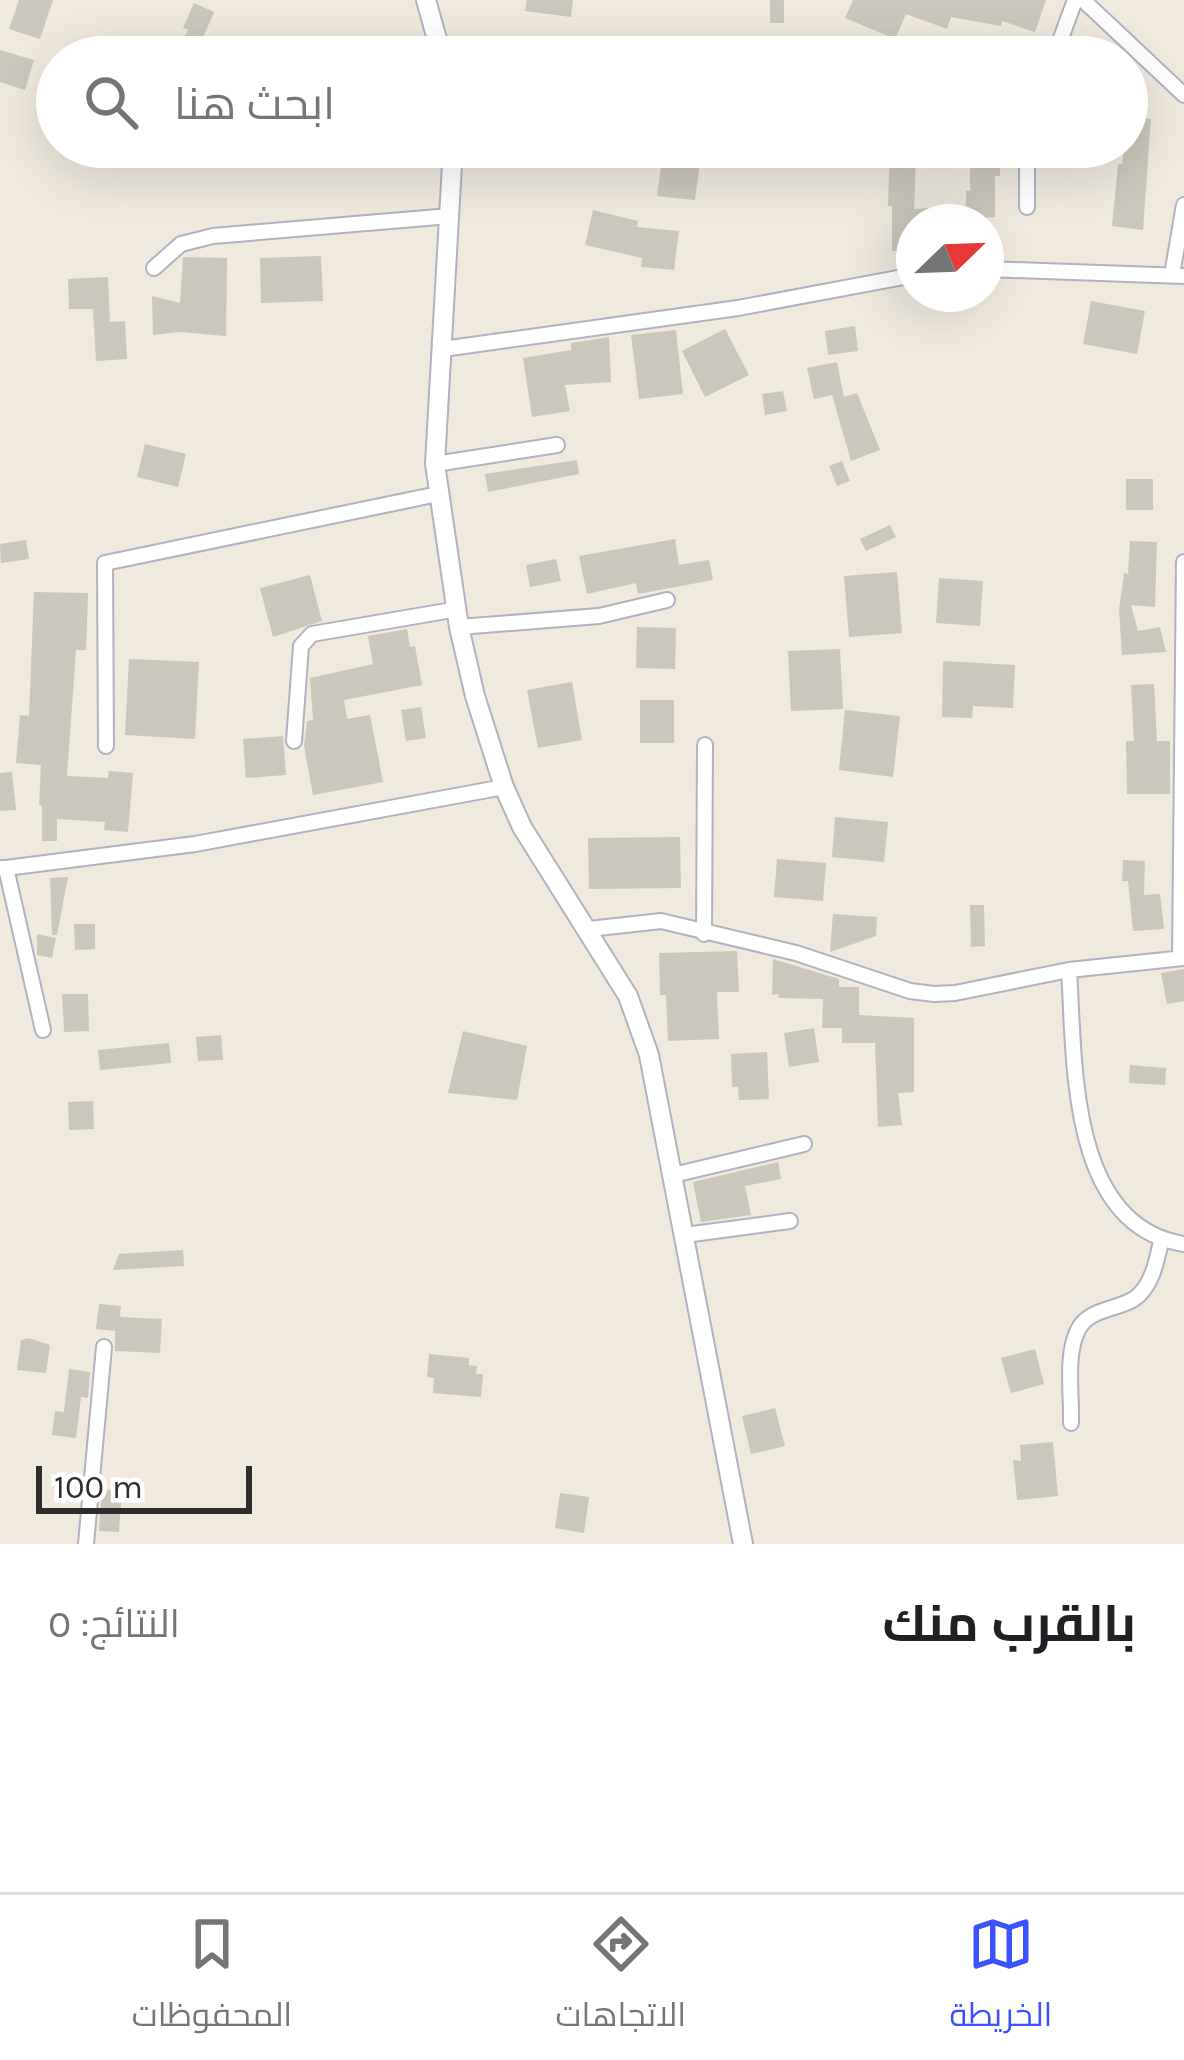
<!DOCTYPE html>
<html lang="ar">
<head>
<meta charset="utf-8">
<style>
	:root { --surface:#fff; --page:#f6f6f6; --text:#202124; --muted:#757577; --line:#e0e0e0; --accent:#3b53ff }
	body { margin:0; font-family:Karla,Cairo,sans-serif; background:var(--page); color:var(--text); direction:rtl }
	.compass { position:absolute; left:896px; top:204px; width:108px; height:108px; border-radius:50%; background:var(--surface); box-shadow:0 12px 48px #0002; rotate:67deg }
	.scale { position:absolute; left:36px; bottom:30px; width:216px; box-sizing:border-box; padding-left:12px; border:6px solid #2d2d2d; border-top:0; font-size:33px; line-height:42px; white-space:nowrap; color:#2d2d2d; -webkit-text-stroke:9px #fff; paint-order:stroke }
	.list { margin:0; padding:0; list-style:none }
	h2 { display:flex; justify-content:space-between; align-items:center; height:156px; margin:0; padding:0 48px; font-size:51px }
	h2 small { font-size:39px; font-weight:400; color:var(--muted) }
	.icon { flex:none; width:66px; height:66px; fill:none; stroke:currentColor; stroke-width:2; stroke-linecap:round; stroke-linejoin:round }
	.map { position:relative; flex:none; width:1184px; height:1544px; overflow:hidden; direction:ltr }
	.search { position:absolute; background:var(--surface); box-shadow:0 12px 48px #0002; left:36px; right:36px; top:36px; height:132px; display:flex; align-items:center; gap:30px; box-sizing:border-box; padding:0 42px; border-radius:66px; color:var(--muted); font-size:45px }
	.sheet { height:348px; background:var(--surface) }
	nav { display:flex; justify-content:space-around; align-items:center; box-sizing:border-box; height:168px; border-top:3px solid var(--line); background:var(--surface); font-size:33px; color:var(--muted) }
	nav a { display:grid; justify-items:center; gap:6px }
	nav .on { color:var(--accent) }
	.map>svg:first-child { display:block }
</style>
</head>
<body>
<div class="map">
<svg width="1184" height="1544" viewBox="0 0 1184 1544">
	<rect width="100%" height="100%" fill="#efe9de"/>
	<path fill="#cbc7bc" d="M19 0H53L40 39 9 29Z
		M527 0H573L571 17 525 11Z
		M770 0H784V23H770Z
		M853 0H1046L1035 32 1002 21 1001 26 951 17 947 29 906 14 895 39 845 18Z
		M194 3 214 12 199 47 216 57H172L188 30 183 28Z
		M0 50 34 60 25 90 0 82Z
		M1127 116 1151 119 1143 230 1112 226 1118 164H1122L1124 147H1127Z
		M277 147H310V166L277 165Z
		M890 147H945L943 161 916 159 914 209 966 206V191H970V147H1000V176H995V217L914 222V251H892V206H888Z
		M662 158 700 163 695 200 657 196Z
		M593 210 638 221 637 227 679 231 674 270 641 267 642 258 585 245Z
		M321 256 323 301 261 303 260 258Z
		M183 257 227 258 226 336 180 332 153 335 152 296 180 303Z
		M108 277 110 322 125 321 127 359 96 361 93 309H69L68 279Z
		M1091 301 1145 311 1137 354 1083 344Z
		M855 326 858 351 828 355 825 331Z
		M725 329 749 375 705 397 682 351Z
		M676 330 683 394 639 399 631 335Z
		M609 337 611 382 565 385 570 411 532 417 523 358 571 350V343Z
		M837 362 844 397 857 393 880 450 851 461 832 395 814 399 807 368Z
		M783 391 787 411 765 415 762 394Z
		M145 444 186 454 178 487 137 477Z
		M577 460 579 474 488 492 485 474Z
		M842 461 850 481 837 486 829 466Z
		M1126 479H1153V510H1126Z
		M890 525 896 537 866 551 860 539Z
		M675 539 679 565 709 560 713 580 638 594 636 583 587 594 579 556Z
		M26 540 29 559 1 563 0 544Z
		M1130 541 1157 542 1155 607 1131 605 1138 631 1160 627 1166 652 1122 655 1119 610 1124 573 1128 574Z
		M556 559 561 581 530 587 526 565Z
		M897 572 902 633 849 637 844 576Z
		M310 575 322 621 273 637 260 588Z
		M939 578 983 581 980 626 936 623Z
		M34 592 88 593 86 650H76L67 776 108 778 109 771 133 773 128 832 104 830 105 822 57 819V841H42V806L39 805 41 765 16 763 20 715 29 716Z
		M637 627 676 628 675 669 636 668Z
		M407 629 410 647 415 646 422 685 344 700 347 719 370 715 383 782 313 795 304 746 307 721 313 720 310 678 373 664 368 636Z
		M840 649 843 709 791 711 788 651Z
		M129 659 199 662 195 739 125 735Z
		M943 661 1015 665 1013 708 973 706 972 718 942 717Z
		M572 682 582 740 538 748 527 690Z
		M1154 684 1157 741H1170V794H1127L1126 741H1134L1131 685Z
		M640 700H674V743H640Z
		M421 707 426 738 406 741 401 710Z
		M845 710 900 716 893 777 839 770Z
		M283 736 286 775 246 778 243 739Z
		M12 772 16 810 0 811V773Z
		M835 817 888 822 884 862 832 857Z
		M680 837 681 888 589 889 588 838Z
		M777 859 826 863 823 901 774 897Z
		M1123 860 1145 861 1144 895 1160 894 1164 929 1133 931 1128 881H1122Z
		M68 877 57 935H52L50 878Z
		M970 905H984L985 946 971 947Z
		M833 914 877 917 876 936 830 952Z
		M74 924H95V949L75 950Z
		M37 934 56 938 52 958 37 955Z
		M737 951 739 992H717L719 1039 668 1041 666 995H660L659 953Z
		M773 959 839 979V987H859V1015L914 1018V1092L898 1093 902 1125 878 1127 875 1043H842V1028H822L823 999 779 998 778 994 772 995Z
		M1184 969V1001L1167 1004 1161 973Z
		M62 994H88L89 1031 64 1032Z
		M814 1028 819 1062 789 1067 784 1033Z
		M463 1031 527 1046 517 1100 448 1093Z
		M221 1035 223 1060 198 1061 196 1037Z
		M169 1043 171 1063 100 1070 98 1050Z
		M767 1052 769 1099 739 1100 738 1087H732L731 1054Z
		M1130 1065 1166 1068 1165 1085 1129 1083Z
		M93 1101 94 1129 69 1130 68 1102Z
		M778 1162 781 1179 745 1186 751 1215 701 1222 693 1182Z
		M183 1250 184 1266 113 1270 119 1254Z
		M99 1304 121 1306 120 1317 162 1319 160 1353 115 1351V1331L96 1329Z
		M29 1338 50 1345 46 1373 17 1370 21 1340Z
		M1035 1349 1044 1384 1011 1393 1001 1358Z
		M429 1354 469 1358V1365L477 1366 476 1374H483L481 1397 433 1393 434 1378 427 1377Z
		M69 1369 90 1372 88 1398 81 1397 76 1438 52 1435 55 1411 64 1412Z
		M775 1408 785 1446 751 1454 742 1416Z
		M1053 1442 1058 1496 1017 1500 1013 1460 1021 1461 1020 1445Z
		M102 1489 122 1491 119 1532 99 1531Z
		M560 1493 589 1497 584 1533 555 1528Z"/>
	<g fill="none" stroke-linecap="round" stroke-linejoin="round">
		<g stroke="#b2b3c1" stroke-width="18">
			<path id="street" d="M1083 0 1184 95
				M1054 57 1075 0
				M1027 147V207
				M154 268 181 244 213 236 450 216
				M986 269 1184 276
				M1172 275 1184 205
				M443 349 738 308 914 275
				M435 464 557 445
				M459 627 599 616 667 600
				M294 741 301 646 312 634 458 609
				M106 746 105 563 438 494
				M0 868H6L43 1030
				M6 868 195 844 504 787
				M589 929 661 921 796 953 910 991 934 994 955 993 1069 970 1184 958
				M704 934 705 745
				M1180 958 1184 562
				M1069 970C1075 1058 1067 1226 1184 1244
				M673 1175 804 1144
				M685 1235 790 1221
				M1071 1423C1072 1396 1065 1355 1078 1330 1088 1309 1116 1310 1134 1299 1152 1287 1157 1260 1161 1241
				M86 1544 104 1347"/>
		</g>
		<g stroke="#b2b3c1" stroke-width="22">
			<path id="secondary" d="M426 0 442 57
				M453 147 435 464 459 627 475 696 504 787 522 827 628 996 649 1055 743 1544"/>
		</g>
		<use href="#street" stroke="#fff" stroke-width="14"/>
		<use href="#secondary" stroke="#fff" stroke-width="18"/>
	</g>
</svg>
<svg class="compass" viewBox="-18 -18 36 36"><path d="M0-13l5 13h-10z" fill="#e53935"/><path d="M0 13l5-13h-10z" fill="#757577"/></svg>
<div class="scale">100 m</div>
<div class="search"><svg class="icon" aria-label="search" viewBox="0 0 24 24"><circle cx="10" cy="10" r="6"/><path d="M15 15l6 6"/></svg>ابحث هنا</div>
</div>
<section class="sheet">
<h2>بالقرب منك<small>النتائج: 0</small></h2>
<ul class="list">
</ul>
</section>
<nav>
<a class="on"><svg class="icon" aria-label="map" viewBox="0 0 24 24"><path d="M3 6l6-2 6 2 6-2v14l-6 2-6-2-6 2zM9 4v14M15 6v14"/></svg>الخريطة</a>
<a><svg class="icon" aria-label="directions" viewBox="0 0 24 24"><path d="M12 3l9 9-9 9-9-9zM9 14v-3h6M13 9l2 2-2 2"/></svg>الاتجاهات</a>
<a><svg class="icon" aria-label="saved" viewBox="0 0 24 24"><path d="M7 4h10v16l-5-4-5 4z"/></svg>المحفوظات</a>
</nav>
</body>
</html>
